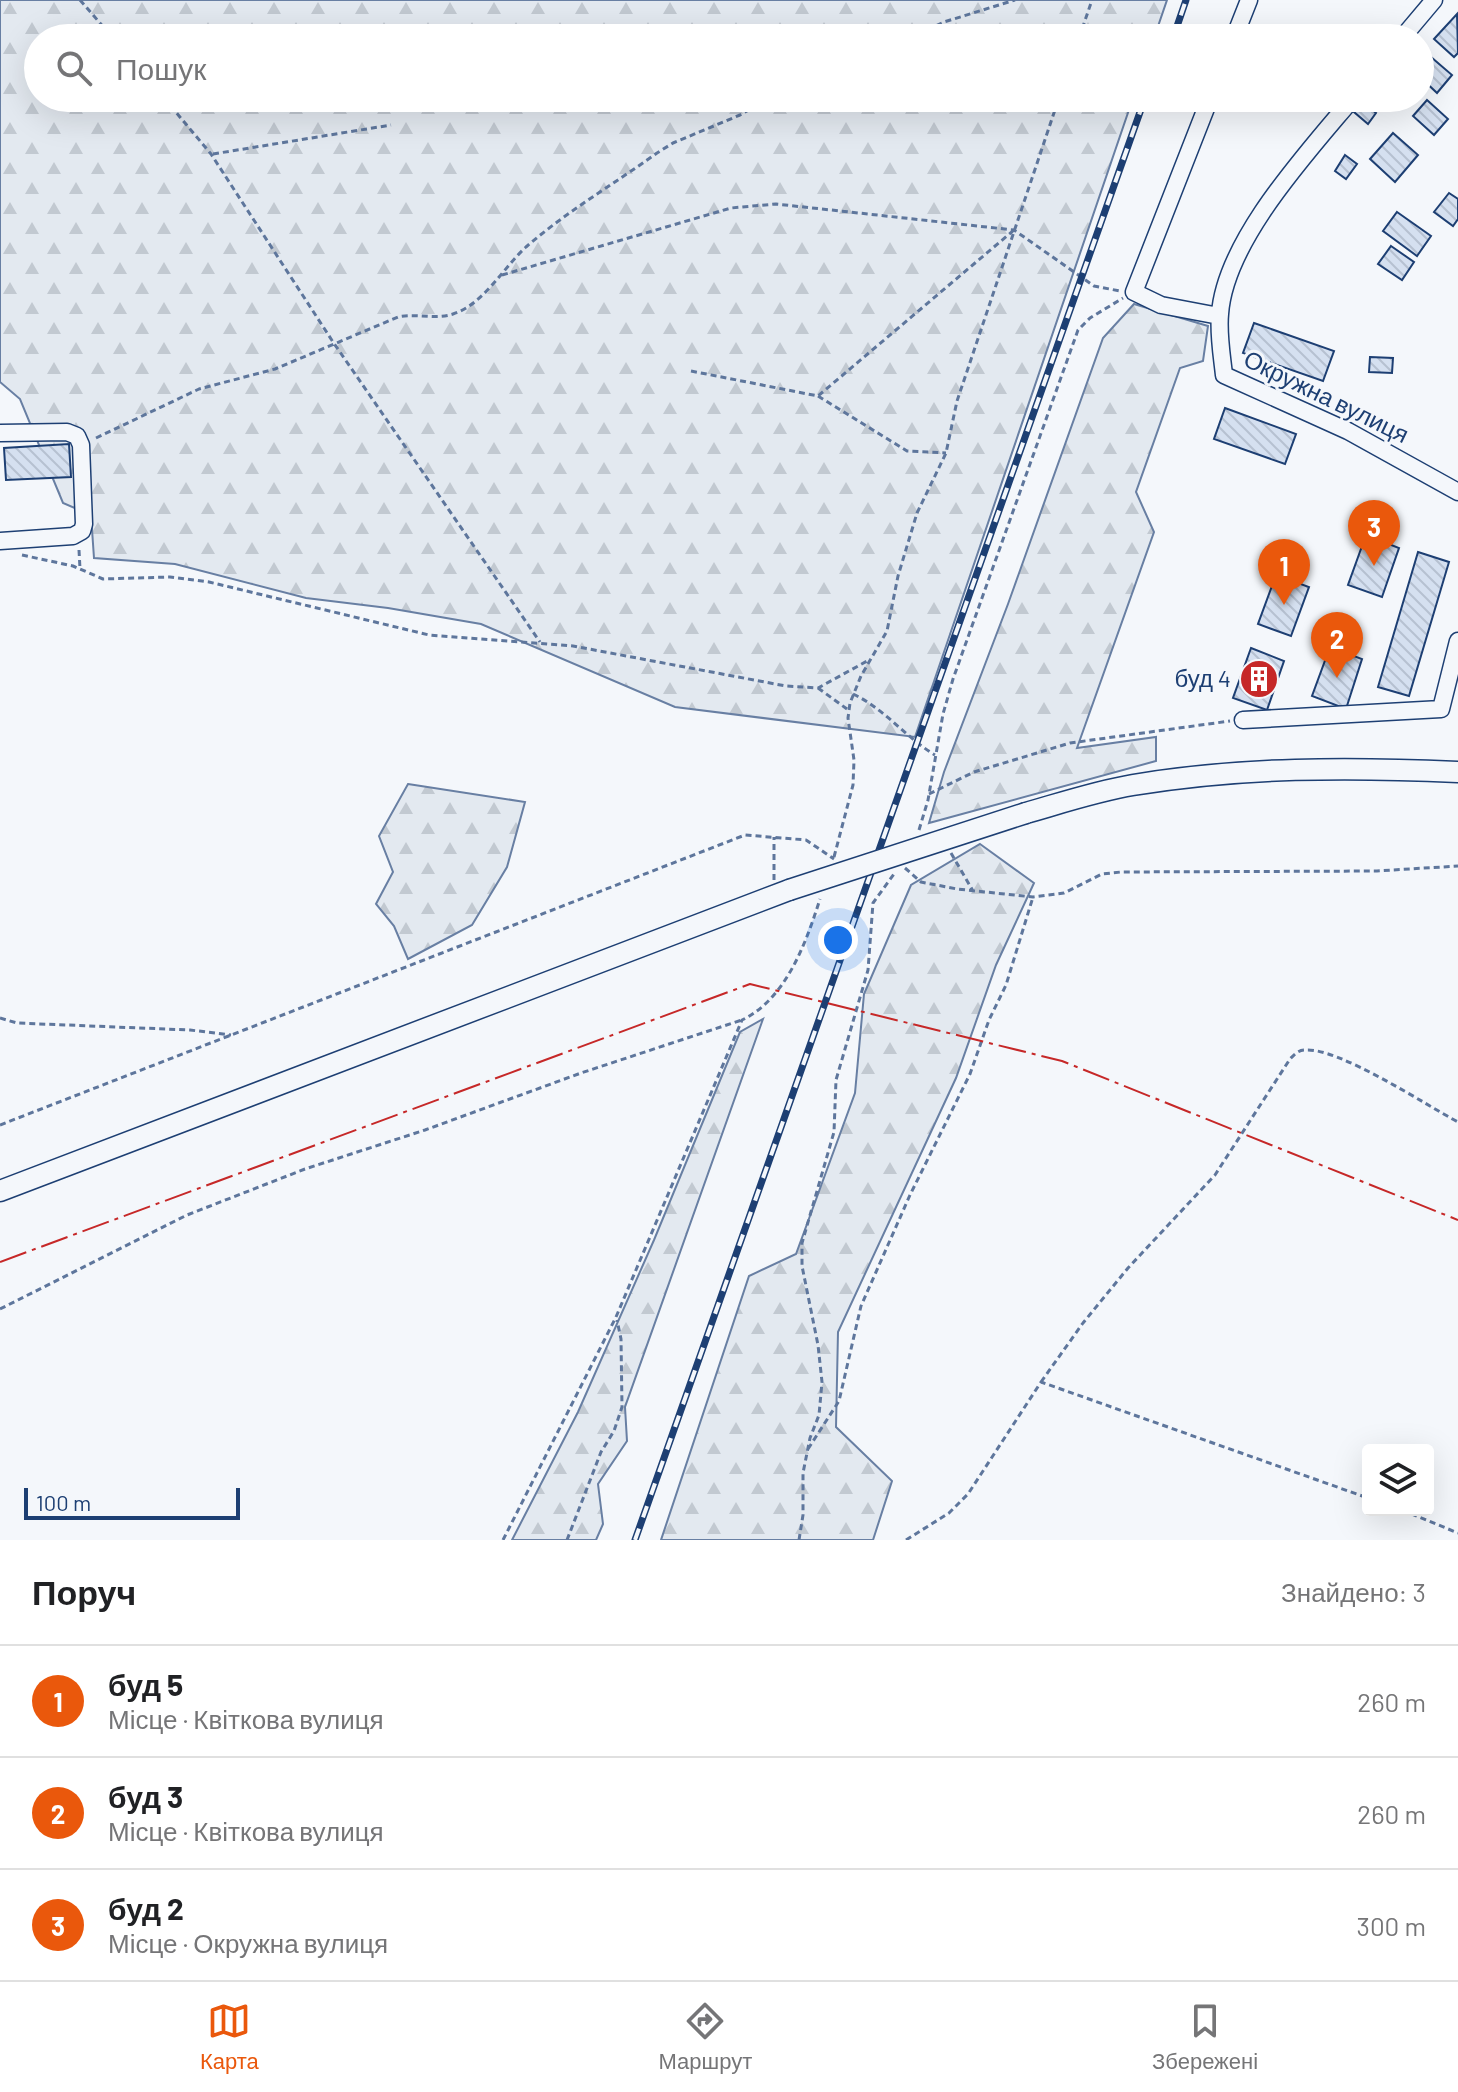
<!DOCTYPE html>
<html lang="uk">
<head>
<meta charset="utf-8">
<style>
	:root { --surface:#fff; --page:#f6f6f6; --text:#202124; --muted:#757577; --line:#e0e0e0; --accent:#ea580c }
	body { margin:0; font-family:Barlow,sans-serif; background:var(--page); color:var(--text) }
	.controls { position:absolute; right:24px; bottom:24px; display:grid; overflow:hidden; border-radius:8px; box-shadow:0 8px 32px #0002 }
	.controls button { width:72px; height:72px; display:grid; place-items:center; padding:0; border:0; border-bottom:2px solid var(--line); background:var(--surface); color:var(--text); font:40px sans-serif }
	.scale { position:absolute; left:24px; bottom:20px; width:216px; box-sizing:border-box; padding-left:8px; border:4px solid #1d3f73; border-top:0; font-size:22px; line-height:28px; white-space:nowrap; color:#1d3f73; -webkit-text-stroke:6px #f4f7fb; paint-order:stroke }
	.you { position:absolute; left:838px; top:940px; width:28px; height:28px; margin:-20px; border:6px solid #fff; border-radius:50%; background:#1a73e8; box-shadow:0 0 0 12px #1a73e833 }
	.badge { display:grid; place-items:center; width:52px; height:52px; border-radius:50%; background:var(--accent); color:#fff; font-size:26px; font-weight:700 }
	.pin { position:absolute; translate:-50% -66px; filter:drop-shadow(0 2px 4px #0008) }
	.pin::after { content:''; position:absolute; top:42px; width:28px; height:24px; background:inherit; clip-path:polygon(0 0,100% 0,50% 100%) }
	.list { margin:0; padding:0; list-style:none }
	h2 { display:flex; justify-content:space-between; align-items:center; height:104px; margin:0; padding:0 32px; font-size:34px }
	h2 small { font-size:26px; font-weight:400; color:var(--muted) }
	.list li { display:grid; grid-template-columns:52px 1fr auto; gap:24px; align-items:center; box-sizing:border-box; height:112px; padding:0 32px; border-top:2px solid var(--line) }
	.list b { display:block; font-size:30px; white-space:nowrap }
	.list p { margin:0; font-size:26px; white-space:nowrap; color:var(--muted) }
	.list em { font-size:26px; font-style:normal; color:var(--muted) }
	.icon { flex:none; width:44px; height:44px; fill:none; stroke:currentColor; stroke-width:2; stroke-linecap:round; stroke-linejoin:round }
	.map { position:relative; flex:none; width:1458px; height:1540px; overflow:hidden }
	.search { position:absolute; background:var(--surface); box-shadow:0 8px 32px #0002; left:24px; right:24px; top:24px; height:88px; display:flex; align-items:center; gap:20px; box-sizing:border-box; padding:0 28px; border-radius:44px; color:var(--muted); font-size:30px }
	.sheet { height:440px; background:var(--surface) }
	nav { display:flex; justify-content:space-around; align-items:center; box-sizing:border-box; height:112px; border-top:2px solid var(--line); background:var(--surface); font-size:22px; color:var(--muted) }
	nav a { display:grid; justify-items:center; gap:4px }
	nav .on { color:var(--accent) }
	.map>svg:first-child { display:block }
</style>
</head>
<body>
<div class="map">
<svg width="1458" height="1540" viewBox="0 0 1458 1540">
	<defs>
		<pattern id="forest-firs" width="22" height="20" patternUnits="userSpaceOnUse" patternTransform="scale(2)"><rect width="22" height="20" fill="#e3e9f0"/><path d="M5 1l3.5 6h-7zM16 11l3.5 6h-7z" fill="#c2c9d1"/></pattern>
		<pattern id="building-back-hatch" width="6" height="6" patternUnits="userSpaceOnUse" patternTransform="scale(2)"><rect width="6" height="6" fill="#d5e0f0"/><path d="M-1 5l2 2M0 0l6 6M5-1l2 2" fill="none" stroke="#b6c1d1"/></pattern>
	</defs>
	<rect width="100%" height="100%" fill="#f4f7fb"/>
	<path fill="url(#forest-firs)" stroke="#687fa3" stroke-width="2" d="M0 0H1167L1154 38H38V98H1133L915 737 675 707 481 624 388 608 306 598 175 564 94 558 91 515 63 503 20 399 0 382Z
		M1134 304 1208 326 1203 361 1180 368 1136 492 1154 532 1077 748 1156 737V761L929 823 944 772 1008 604 1103 338Z
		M408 784 525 802 507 867 472 925 408 959 394 926 376 904 393 872 379 836Z
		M980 844 1034 883 996 965 956 1078 838 1332 836 1427 892 1481 873 1540H661L749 1276 796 1254 855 1093 864 994 911 885Z
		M763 1019 625 1407 627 1441 598 1484 603 1524 596 1540H512L578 1412 654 1240 740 1032Z"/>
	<path fill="url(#building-back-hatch)" stroke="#1d3f73" stroke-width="2" d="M1457 14 1458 53 1454 57 1434 39Z
		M1431 57 1452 75 1437 93 1420 77V69Z
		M1427 100 1448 119 1434 135 1413 116Z
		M1362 102 1376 113 1368 124 1354 112Z
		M1393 133 1418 155 1395 182 1370 159Z
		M1345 155 1357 164 1346 179 1335 171Z
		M1449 193 1458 199V219L1453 226 1434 212Z
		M1397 212 1431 236 1417 256 1383 231Z
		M1391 246 1414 262 1402 280 1378 264Z
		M1254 323 1334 351 1323 381 1243 353Z
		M1370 357 1393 358 1392 373 1369 372Z
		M1225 408 1296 434 1285 464 1214 439Z
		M69 444 71 477 6 480 4 448Z
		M1366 535 1399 548 1382 597 1348 585Z
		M1418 552 1449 562 1409 696 1378 687Z
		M1276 575 1309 587 1291 636 1258 624Z
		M1330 647 1362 659 1346 709 1312 696Z
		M1251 648 1284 661 1267 710 1233 698Z"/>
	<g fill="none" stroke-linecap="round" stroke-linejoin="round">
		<g stroke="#1d3f73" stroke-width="19">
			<path id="minor" d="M1234 38 1249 0
				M1402 38 1434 0
				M1210 98 1134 292 1161 305 1219 316
				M1353 98C1307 153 1225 241 1220 314 1218 334 1222 356 1224 375L1348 431 1458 492
				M0 433 67 432 77 436 81 445 84 524 82 531 73 536 0 541
				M1243 720 1441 709 1458 641"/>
		</g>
		<g stroke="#1d3f73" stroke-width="23">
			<path id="major" d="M1026 813C1061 803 1097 791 1133 785 1241 767 1349 767 1458 772
				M0 1191 789 890"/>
		</g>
		<path stroke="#5e769c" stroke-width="3" stroke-dasharray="6 4" stroke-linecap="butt" d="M80 0 113 38
			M909 38 944 22 1015 0
			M1079 38 1092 0
			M164 98 211 154 333 342 540 642
			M213 154 391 125
			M502 275 731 208 776 204 1014 230 1094 286 1120 291
			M691 371 818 396 1014 230
			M818 396 907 451 946 453
			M96 438 199 389 275 369 398 317C417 313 435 320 453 314 484 304 503 268 526 247 566 212 614 184 657 153L673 143 740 115 769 98
			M79 550 80 569
			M22 555 73 566 103 579 170 577 209 582 429 635 573 646 786 686 818 688 869 660
			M818 688 847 709
			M853 694C885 709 905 737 935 755
			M929 794 974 772 1070 743 1230 721
			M919 830 928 800 943 714 953 679 1078 330 1090 318 1123 298
			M951 853 973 891
			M834 857 853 785 854 760 848 718 850 703 861 676 887 631 898 576 917 513 946 453 957 401 1059 98
			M905 868 921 882 957 889 1033 897 1064 893 1102 874 1121 872 1377 871 1458 866
			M774 880V837
			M0 1018 17 1023 190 1030 231 1035
			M0 1125 745 835 806 840 834 859
			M0 1309 187 1215 305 1169 425 1130 581 1073 742 1020
			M1041 1382 1083 1323 1128 1268 1215 1175 1290 1059C1294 1055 1298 1050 1305 1050 1338 1047 1426 1105 1458 1122
			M808 1449 839 1401 861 1306 910 1195 970 1074 989 1020 1006 985 1033 897
			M1402 1510 1458 1533
			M503 1540 616 1317 742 1020C786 999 806 943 820 899
			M567 1540 601 1452 614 1431 622 1407 621 1339 617 1320
			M799 1540 803 1515V1473L810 1438 819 1415 822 1382 818 1345 802 1266V1243L834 1132 836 1080 868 970 873 903 894 874
			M906 1540 949 1513 968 1494 1041 1382 1368 1498"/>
		<use href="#minor" stroke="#f4f7fb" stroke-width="16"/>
		<use href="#major" stroke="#f4f7fb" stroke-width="20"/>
		<g stroke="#1d3f73" stroke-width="7">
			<path id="rail" d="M1173 38 1186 0
				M635 1540 1145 98"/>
		</g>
		<use href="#rail" stroke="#f4f7fb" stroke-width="4" stroke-dasharray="12" stroke-linecap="butt"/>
		<g stroke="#1d3f73" stroke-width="23" stroke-linecap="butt">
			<path id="major-bridge" d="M789 890 1026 813"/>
		</g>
		<use href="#major-bridge" stroke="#f4f7fb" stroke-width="20"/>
		<path stroke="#c62828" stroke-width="2" stroke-dasharray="28 6 4 6" stroke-linecap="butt" d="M0 1262 750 984 1062 1061 1458 1220"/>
	</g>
	<defs>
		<g id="building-disc" transform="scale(2)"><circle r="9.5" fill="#c62828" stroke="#f4f7fb"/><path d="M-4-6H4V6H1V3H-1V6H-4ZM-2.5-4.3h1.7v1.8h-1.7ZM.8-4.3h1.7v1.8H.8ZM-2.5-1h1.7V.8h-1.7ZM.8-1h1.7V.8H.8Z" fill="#fff"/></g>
	</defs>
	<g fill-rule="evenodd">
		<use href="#building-disc" x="1259" y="679"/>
	</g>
	<g text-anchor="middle" stroke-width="6" stroke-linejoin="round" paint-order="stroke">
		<g font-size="24" fill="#1d3f73" stroke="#f4f7fb">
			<text transform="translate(1326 397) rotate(26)" y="8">Окружна вулиця</text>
		</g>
		<g font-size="24" fill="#1d3f73" stroke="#f4f7fb" text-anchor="end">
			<text x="1231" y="687">буд 4</text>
		</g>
	</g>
</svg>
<div class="controls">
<button><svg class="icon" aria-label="layers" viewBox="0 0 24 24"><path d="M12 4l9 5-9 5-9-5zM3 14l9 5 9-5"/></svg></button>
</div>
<div class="scale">100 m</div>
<div class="you"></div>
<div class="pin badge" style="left:1284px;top:605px">1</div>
<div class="pin badge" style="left:1337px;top:678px">2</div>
<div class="pin badge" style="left:1374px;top:566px">3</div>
<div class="search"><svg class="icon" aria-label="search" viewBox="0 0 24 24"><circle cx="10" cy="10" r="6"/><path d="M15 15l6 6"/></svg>Пошук</div>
</div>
<section class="sheet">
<h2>Поруч<small>Знайдено: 3</small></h2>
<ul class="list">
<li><span class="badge">1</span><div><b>буд 5</b><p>Місце · Квіткова вулиця</p></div><em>260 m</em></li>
<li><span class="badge">2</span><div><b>буд 3</b><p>Місце · Квіткова вулиця</p></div><em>260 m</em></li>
<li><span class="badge">3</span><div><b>буд 2</b><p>Місце · Окружна вулиця</p></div><em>300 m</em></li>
</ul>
</section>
<nav>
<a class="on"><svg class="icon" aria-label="map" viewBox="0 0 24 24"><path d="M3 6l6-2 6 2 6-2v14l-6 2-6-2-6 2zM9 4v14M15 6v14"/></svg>Карта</a>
<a><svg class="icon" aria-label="directions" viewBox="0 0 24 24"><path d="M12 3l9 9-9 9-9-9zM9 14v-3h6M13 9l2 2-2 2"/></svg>Маршрут</a>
<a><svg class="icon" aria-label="saved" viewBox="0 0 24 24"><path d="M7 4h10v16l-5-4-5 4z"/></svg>Збережені</a>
</nav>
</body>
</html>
